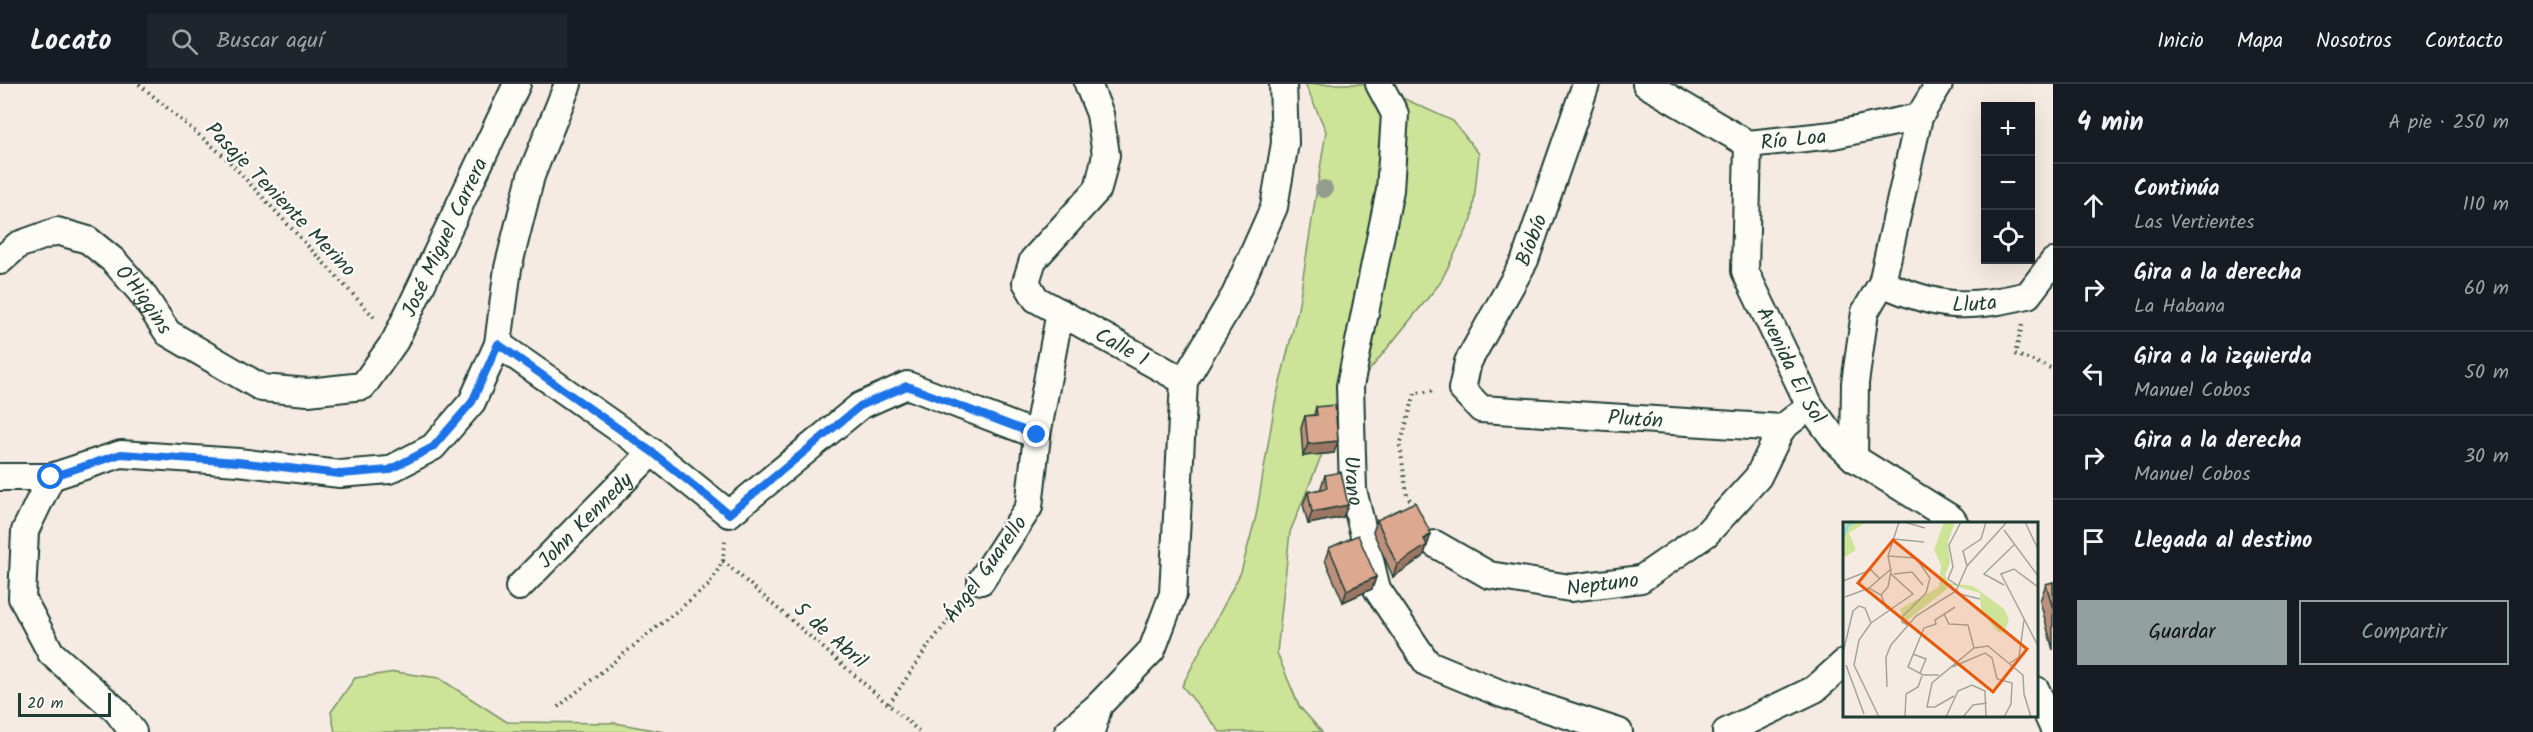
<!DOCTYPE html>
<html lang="es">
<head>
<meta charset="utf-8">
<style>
	:root { --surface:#171b24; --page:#20242c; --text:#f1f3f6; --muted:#9ea1a6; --line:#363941; --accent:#92a19f }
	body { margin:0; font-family:Kalam,sans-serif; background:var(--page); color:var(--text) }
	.controls { position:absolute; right:18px; top:18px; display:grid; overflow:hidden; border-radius:0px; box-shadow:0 6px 24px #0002 }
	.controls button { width:54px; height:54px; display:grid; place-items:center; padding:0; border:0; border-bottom:2px solid var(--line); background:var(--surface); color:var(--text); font:30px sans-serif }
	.scale { position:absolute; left:18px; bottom:15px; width:93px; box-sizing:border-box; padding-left:6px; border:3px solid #1f3d34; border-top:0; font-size:16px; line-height:21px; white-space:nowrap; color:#1f3d34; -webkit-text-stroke:4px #fdfcf7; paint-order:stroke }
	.stop { position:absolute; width:18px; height:18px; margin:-14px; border:4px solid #1a73e8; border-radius:50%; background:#fff }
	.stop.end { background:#1a73e8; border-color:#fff; box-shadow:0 2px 6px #0008 }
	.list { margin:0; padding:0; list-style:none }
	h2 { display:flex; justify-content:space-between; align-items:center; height:78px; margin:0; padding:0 24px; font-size:26px }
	h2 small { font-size:20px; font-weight:400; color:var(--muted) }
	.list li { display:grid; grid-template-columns:39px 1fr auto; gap:18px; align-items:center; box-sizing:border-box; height:84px; padding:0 24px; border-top:2px solid var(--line) }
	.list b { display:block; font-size:22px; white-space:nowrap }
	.list p { margin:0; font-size:20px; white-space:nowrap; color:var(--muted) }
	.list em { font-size:20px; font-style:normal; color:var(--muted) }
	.actions { display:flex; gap:12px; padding:18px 24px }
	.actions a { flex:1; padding:14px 0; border:2px solid var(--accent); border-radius:0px; text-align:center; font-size:21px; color:var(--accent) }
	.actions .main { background:var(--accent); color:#111 }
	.icon { flex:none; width:33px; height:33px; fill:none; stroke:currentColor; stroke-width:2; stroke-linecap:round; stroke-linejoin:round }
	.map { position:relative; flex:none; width:2053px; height:648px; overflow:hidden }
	header { display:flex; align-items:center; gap:36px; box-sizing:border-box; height:84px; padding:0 30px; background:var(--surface); border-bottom:2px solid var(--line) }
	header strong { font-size:28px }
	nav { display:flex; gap:33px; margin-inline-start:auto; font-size:21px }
	.search { width:420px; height:54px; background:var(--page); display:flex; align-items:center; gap:15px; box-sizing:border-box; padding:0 21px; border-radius:0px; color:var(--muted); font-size:22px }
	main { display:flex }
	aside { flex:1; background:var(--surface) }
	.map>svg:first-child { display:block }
</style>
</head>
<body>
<header>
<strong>Locato</strong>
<div class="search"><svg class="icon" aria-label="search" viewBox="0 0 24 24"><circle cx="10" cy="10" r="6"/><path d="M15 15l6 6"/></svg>Buscar aquí</div>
<nav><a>Inicio</a><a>Mapa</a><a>Nosotros</a><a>Contacto</a></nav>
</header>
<main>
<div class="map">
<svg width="2053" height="648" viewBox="0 0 2053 648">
	<rect width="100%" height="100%" fill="#f6ebe2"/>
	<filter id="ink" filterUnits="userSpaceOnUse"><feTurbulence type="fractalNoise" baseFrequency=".0167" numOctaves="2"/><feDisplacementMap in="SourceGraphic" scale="12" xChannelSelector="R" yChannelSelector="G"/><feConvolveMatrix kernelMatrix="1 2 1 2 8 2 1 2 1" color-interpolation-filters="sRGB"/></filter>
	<g filter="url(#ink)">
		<path fill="#cde398" stroke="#769066" stroke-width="1.5" d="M1305 0H1372L1453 37 1479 70 1472 135 1440 199 1343 319 1290 448 1277 569 1299 622 1322 648H1220L1182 602 1241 488 1256 432 1275 319 1298 225 1326 47Z
			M395 588 439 594 507 638 615 639 665 648H335L331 628 355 594Z"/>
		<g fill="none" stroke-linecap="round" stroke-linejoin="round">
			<g stroke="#1f3d34" stroke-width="30">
				<g id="minor">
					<path id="s1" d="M1088 0 1100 30 1106 71 1098 105 1033 176 1026 198 1036 215 1184 297"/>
					<path id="s2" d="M1379 0 1395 30 1390 106 1350 302 1353 406 1377 505 1427 579 1502 610 1619 648"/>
					<path id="s3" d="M1586 0 1525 176 1468 278 1462 305 1481 325 1782 344 1810 322"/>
					<path id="s4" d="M1646 0 1748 60 1833 51 1919 33 1939 0"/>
					<path id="s5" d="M1748 60 1745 187 1810 322 1835 356 1854 374 1952 435 1955 440"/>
					<path id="s6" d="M0 177 18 161 57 147 88 156 114 177 141 208 168 249 262 304 308 308 363 302 395 257 517 0"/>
					<path id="s7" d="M1882 199C1940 225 1967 225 2028 211L2053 178"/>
					<path d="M498 260 652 368 729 430 860 322 907 301 1037 351"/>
					<path d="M1854 374 1855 299 1865 228 1882 199 1919 33"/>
					<path d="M0 393H51L121 370 238 378 340 390 389 386 433 363 472 318 498 260 508 184 531 92 568 0"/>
					<path d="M51 393 25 447 22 514 51 569 117 627 133 648"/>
					<path id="s8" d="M1435 460 1489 491 1570 504 1641 495 1706 450 1758 393 1782 344"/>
					<path d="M981 497 1029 423 1037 351 1060 228"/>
					<path id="s9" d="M519 503 652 368"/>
					<path d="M2036 606 2053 643"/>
					<path d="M1068 648 1099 621"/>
					<path d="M1091 648 1099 621 1152 566 1173 510 1184 297 1235 211 1274 123 1285 59 1283 0"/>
					<path d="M1726 648 1815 605 1844 579"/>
				</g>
			</g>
			<path stroke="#1f3d34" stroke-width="4" stroke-dasharray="1.5 4.5" stroke-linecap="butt" d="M139 0 225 73 375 234
				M2022 241 2015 270 2053 285
				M1413 421 1407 411 1400 362 1415 309 1435 307
				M723 477 920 648
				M889 620 929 561 963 518
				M558 623 709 501 723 477 725 457"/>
			<use href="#minor" stroke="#fdfcf7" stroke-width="26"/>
		</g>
		<circle fill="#939d8d" cx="1324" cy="105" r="9"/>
		<path fill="#bd907b" stroke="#1f3d34" stroke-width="1.5" d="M1316 323 1334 369 1303 372 1301 344 1305 332 1314 331Z
			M1325 391 1348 421 1343 433 1308 440 1303 420 1308 408 1321 405V403Z
			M1377 436 1431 450 1423 473 1393 493 1373 448Z
			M1329 464 1376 493 1372 505 1343 518 1325 476Z
			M2053 498V566L2040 517 2046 500Z"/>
		<path fill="#9a7664" stroke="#1f3d34" stroke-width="1.5" d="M1338 357 1334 369 1303 372 1308 360Z
			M1348 421 1343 433 1308 440 1312 428Z
			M1431 450 1423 473 1393 493 1397 481Z
			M1376 493 1372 505 1343 518 1347 506Z"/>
		<path fill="#dca88f" stroke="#1f3d34" stroke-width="1.5" d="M1335 321 1338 357 1308 360 1305 332 1317 331 1316 323Z
			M1341 388 1348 421 1312 428 1308 408 1327 404 1325 391Z
			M1415 418 1431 450 1424 455 1427 461 1397 481 1377 436Z
			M1358 451 1376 493 1347 506 1329 464Z
			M2053 498V525L2046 500Z"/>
	</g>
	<g fill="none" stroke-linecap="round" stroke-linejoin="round" filter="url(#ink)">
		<path stroke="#1a73e8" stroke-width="8" d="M51 393 121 370 238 378 340 390 389 386 433 363 472 318 498 260 652 368 729 430 860 322 907 302 1037 351"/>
	</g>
	<g text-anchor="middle" stroke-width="4.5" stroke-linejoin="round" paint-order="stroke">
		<g font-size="21" fill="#1f3d34" stroke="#fdfcf7">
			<text dy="7" stroke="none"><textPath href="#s4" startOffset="164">Río Loa</textPath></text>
			<text transform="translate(281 115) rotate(46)" y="7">Pasaje Teniente Merino</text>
			<text dy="7" stroke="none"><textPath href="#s6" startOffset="602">José Miguel Carrera</textPath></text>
			<text transform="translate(1531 156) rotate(-69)" y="7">Bíobío</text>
			<text dy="7" stroke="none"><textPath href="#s6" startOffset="180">O'Higgins</textPath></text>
			<text dy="7" stroke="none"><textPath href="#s7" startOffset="96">Lluta</textPath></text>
			<text dy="7" stroke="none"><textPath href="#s1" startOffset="346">Calle 1</textPath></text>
			<text dy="7" stroke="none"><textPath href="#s5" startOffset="232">Avenida El Sol</textPath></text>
			<text dy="7" stroke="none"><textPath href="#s3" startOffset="513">Plutón</textPath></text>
			<text dy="7" stroke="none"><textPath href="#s2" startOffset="405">Urano</textPath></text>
			<text dy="7" stroke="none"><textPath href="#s9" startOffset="94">John Kennedy</textPath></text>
			<text transform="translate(985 485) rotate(-54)" y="7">Ángel Guarello</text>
			<text dy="7" stroke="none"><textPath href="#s8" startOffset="177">Neptuno</textPath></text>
			<text transform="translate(831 551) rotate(41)" y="7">5 de Abril</text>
		</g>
	</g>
	<g transform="translate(1843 438)">
		<rect width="195" height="195" fill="#f6ebe2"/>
		<path d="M0 0H24L6 11 13 28 0 36ZM101 0H112L105 20 107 41 102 53 105 61 130 64 161 87 166 97 161 111 155 110 138 89 137 71 105 62 104 67 62 100 57 87 96 65 98 43 91 28Z" fill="#cde398"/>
		<path fill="none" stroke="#88d9e0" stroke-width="3" d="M0 15 5 3 11 0"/>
		<path fill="none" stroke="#a0a59c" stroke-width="1.5" d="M61 0 82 6M182 0 195 27M161 8 195 54M50 17 81 20M45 34 73 36 87 56 83 71 60 94 59 100 65 103M124 44 120 29 138 17 143 0M51 52 69 50 80 63M0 59 28 48 37 57M114 63 105 57 110 45 106 23 118 0M161 63 141 52 172 22M195 65 171 47 158 52 195 124M26 66 48 47M113 71 137 77M38 73 45 65 48 49 45 34 56 0M2 75 26 66 38 73 44 87M101 92 106 102 125 103 131 126M0 131 10 89 16 84 22 86 28 101M70 132 83 137 77 151M167 141 176 135 181 98M3 143 21 192M11 143 16 118 28 101 70 72 48 52M11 143 36 195M109 145 142 131 149 136 154 157 169 161 168 182 161 195M96 153H80L65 145 81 106 93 102 92 98 112 85M44 165 43 135 48 123 73 94 113 69 124 44 164 0M111 174 92 185H84L89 161 131 126 145 124 180 153 181 172 188 195M62 195 63 172 75 165 79 154M103 195 115 169 129 163 142 169 143 195M120 195 130 183 144 181"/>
		<path fill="#e8590c" fill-opacity="0.15" stroke="#e8590c" stroke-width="3" d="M50 18 184 127 150 170 15 61Z"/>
		<rect width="195" height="195" fill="none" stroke="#1f3d34" stroke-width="3"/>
	</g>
</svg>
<div class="controls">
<button>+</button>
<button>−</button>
<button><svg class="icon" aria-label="locate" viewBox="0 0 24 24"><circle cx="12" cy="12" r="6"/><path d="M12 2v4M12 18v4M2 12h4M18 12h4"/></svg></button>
</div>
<div class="scale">20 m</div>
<div class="stop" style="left:51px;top:393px"></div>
<div class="stop end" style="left:1037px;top:351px"></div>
</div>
<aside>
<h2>4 min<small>A pie · 250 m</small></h2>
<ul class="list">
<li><svg class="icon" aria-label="ahead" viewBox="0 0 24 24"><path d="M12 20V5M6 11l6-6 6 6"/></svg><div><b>Continúa</b><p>Las Vertientes</p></div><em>110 m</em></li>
<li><svg class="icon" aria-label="right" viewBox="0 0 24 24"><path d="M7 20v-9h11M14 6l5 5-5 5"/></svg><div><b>Gira a la derecha</b><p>La Habana</p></div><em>60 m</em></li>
<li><svg class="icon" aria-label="left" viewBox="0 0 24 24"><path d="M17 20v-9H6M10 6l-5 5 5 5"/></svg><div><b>Gira a la izquierda</b><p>Manuel Cobos</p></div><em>50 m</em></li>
<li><svg class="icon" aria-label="right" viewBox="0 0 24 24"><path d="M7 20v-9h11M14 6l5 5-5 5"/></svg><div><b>Gira a la derecha</b><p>Manuel Cobos</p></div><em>30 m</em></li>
<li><svg class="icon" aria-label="arrive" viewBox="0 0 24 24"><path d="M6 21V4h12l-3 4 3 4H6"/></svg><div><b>Llegada al destino</b></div></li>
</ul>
<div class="actions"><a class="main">Guardar</a><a>Compartir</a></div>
</aside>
</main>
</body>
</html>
